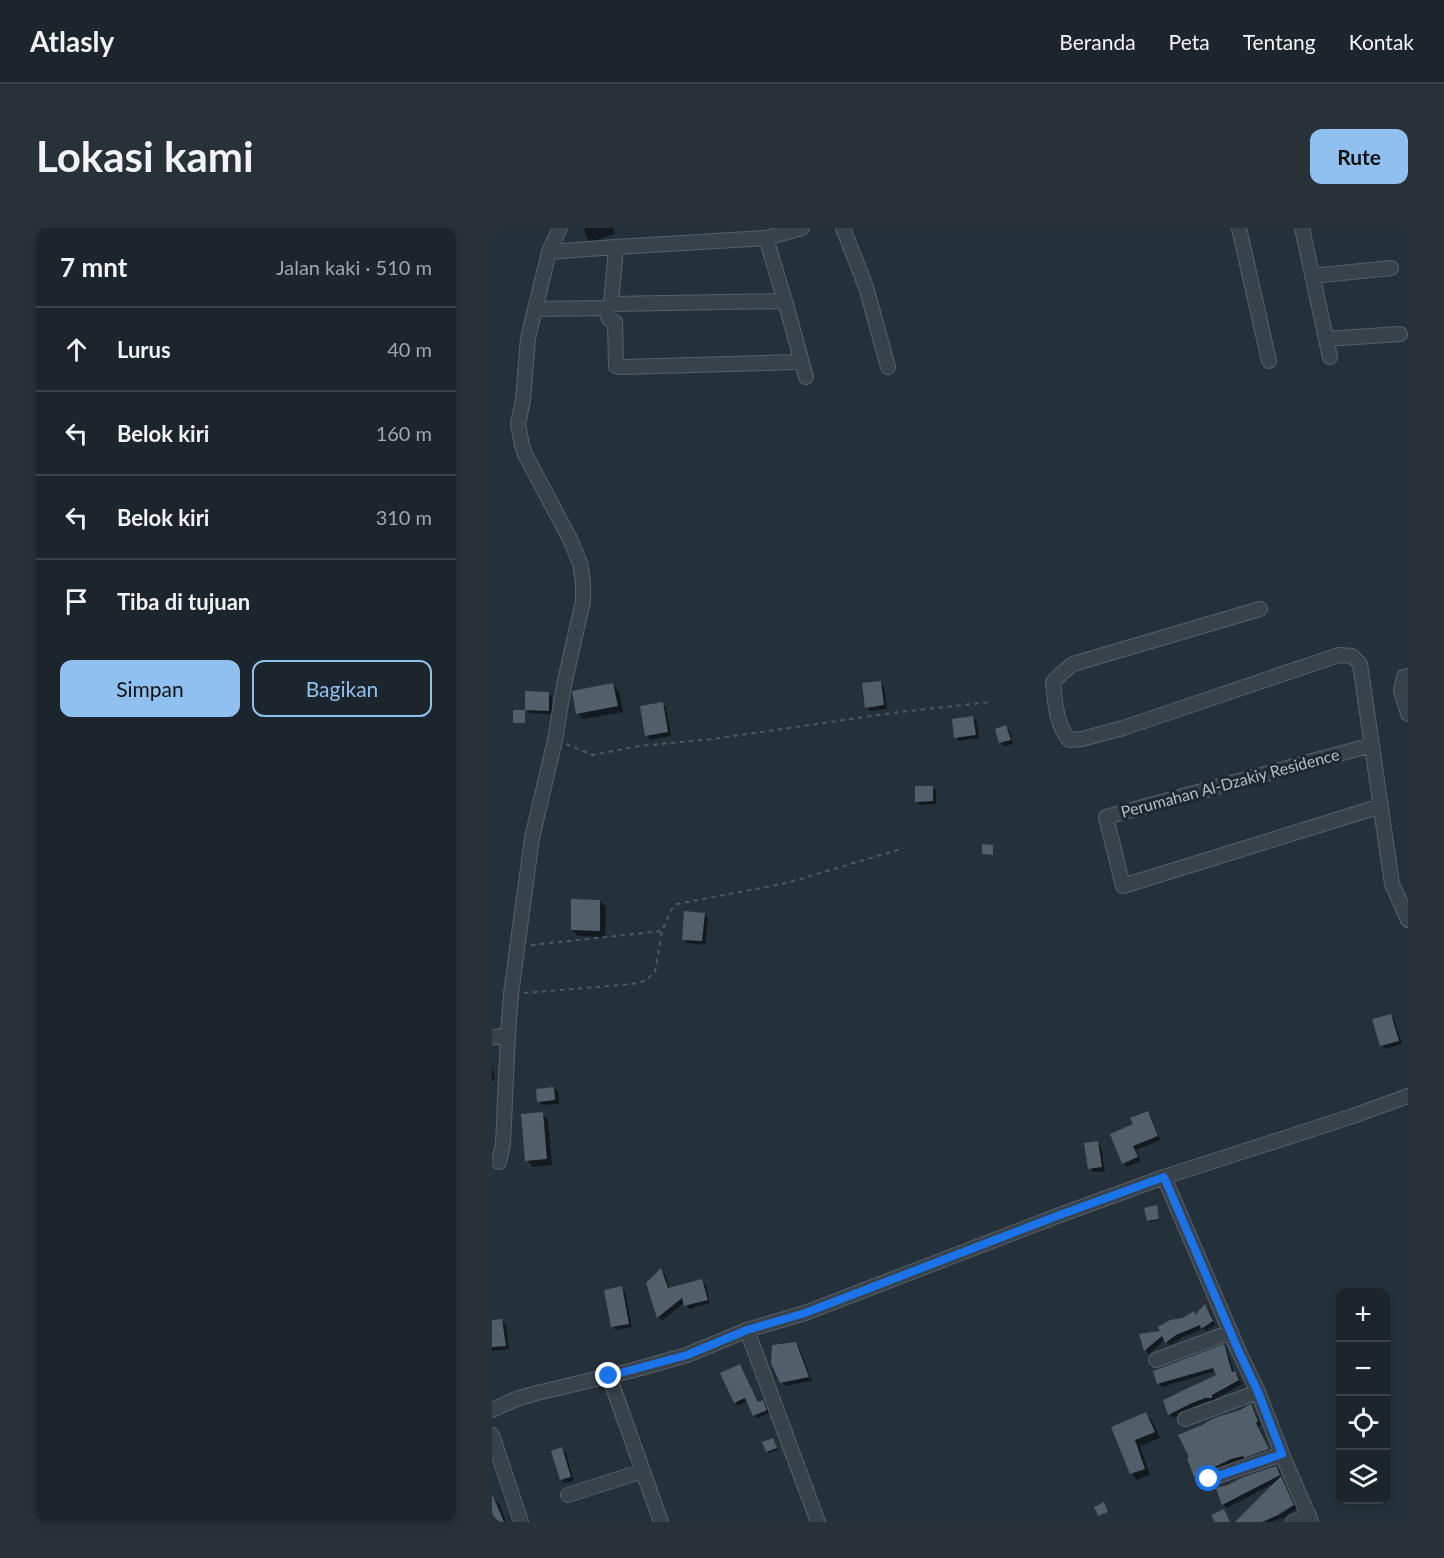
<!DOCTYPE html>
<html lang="id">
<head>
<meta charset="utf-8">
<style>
	:root { --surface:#1c252c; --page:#293138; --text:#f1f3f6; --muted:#a0a5a9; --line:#3a4248; --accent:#90c0ef }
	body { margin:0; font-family:Lato,sans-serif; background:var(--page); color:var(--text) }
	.controls { position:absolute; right:18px; bottom:18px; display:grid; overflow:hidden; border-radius:12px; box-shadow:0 3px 9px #0003 }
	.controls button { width:54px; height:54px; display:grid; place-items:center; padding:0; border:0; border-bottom:2px solid var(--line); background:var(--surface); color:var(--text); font:30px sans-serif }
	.stop { position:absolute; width:18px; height:18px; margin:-14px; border:4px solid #1a73e8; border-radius:50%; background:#fff }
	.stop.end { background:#1a73e8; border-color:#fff; box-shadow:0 2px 6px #0008 }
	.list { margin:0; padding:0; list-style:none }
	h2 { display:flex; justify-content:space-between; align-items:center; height:78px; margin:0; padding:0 24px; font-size:26px }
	h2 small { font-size:20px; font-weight:400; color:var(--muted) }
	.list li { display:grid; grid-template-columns:39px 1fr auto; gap:18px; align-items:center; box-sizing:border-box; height:84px; padding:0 24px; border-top:2px solid var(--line) }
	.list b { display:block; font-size:22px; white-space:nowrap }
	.list em { font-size:20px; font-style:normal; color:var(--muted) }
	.actions { display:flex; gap:12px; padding:18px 24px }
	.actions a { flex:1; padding:14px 0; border:2px solid var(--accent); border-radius:12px; text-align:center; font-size:21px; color:var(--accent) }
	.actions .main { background:var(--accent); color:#111 }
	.icon { flex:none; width:33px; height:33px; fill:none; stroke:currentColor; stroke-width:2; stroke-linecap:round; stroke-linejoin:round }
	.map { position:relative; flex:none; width:916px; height:1294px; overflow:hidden; border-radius:12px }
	header { display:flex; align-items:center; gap:36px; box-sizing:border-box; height:84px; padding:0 30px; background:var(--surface); border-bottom:2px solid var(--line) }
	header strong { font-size:28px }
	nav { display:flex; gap:33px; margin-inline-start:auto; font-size:21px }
	.intro { display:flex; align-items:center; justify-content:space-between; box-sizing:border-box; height:144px; padding:0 36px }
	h1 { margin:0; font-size:42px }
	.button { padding:15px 27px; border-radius:12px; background:var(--accent); color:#111; font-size:21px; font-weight:700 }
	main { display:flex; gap:36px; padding:0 36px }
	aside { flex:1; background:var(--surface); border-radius:12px; box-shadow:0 3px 9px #0003 }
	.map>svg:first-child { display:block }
</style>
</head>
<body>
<header>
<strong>Atlasly</strong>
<nav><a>Beranda</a><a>Peta</a><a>Tentang</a><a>Kontak</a></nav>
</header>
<div class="intro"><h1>Lokasi kami</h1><a class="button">Rute</a></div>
<main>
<aside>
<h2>7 mnt<small>Jalan kaki · 510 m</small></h2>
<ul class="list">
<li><svg class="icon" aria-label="ahead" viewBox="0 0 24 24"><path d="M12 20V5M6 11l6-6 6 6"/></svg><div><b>Lurus</b></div><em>40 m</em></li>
<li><svg class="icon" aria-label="left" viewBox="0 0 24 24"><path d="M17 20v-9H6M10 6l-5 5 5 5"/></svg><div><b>Belok kiri</b></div><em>160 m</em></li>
<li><svg class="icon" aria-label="left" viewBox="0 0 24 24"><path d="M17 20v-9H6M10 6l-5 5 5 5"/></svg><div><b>Belok kiri</b></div><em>310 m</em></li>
<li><svg class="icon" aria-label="arrive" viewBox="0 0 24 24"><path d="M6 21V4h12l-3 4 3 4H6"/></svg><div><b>Tiba di tujuan</b></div></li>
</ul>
<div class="actions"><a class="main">Simpan</a><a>Bagikan</a></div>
</aside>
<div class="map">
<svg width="916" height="1294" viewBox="0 0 916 1294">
	<rect width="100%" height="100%" fill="#25313a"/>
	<path fill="#0007" d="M92 0H121L123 6 98 14 95 10Z
		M389 455 392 459 395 481 378 483 374 479Z
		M121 457 127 463 131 484 91 491 85 485Z
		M57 466 60 469V486L38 485 34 481Z
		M170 476 174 479 179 508 158 512 155 508 150 479Z
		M481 490 485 494 487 510 467 513 464 509Z
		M514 499 518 503 521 516 512 518 508 514Z
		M440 559 444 563V576L428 577 424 573Z
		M108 673 114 679 113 709 86 708 80 702Z
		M212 686 216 690 213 717 195 715 191 711Z
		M898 787 902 791 910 816 894 821 890 817Z
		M0 835 3 852 0 853Z
		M62 860 66 864 67 876 50 877 46 873Z
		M655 885 659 888 668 912 644 922 649 933 635 939 631 935 642 897Z
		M50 886 56 892 60 937 41 939 35 932Z
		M606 915 609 918 613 943 601 944 598 940Z
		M664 979 668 992 658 994 656 993Z
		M169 1043 173 1046 178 1061 210 1053 214 1057 218 1075 197 1081 193 1074 170 1093 166 1089 156 1056Z
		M129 1060 133 1064 140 1099 124 1102 120 1098Z
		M713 1078 717 1082 723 1097 714 1103 711 1101 691 1109 678 1117 673 1111 657 1126 654 1122 649 1107 670 1104 701 1085 704 1088Z
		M10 1093 14 1097 17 1121 0 1123V1094Z
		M303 1115 307 1119 320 1153 294 1158 290 1154Z
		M731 1118 735 1122 742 1144 747 1148 750 1156 723 1171V1173H717L704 1178 681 1190 677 1186 726 1148 724 1143 670 1159 666 1155Z
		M248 1137 251 1141 267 1175 271 1173 274 1177 277 1185 265 1190 262 1187 256 1173 246 1178 243 1174Z
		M758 1178 762 1182 769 1197 767 1199 779 1225 743 1235 707 1251 703 1248 748 1183Z
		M654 1186 660 1192 668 1210 648 1218 658 1247 645 1252 639 1245 621 1199Z
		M282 1213 286 1222 277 1225 272 1215Z
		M70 1221 74 1225 82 1253 73 1255 69 1252 61 1224Z
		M784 1239 787 1243 791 1251H789L792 1254 805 1281 795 1287 796 1288 779 1294H753L750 1289 784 1254 735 1280 731 1276 737 1259Z
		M2 1271 8 1277 14 1294H0V1272Z"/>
	<path fill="#525f6a" d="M389 453 392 477 373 480 370 455Z
		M121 455 126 478 84 486 80 463Z
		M33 463 57 464V483L33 482Z
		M171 474 176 504 153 508 148 478Z
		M21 482H33V495H21Z
		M481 488 484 507 462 510 460 491Z
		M514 497 519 512 507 515 503 501Z
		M423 558H441V573L423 574Z
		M490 616 501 617V627L490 626Z
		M79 671 108 672V703L79 702Z
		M192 683 213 685 210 713 190 712Z
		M899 786 907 813 888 818 880 791Z
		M62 859 63 872 45 874 44 861Z
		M656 883 666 908 641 918 646 929 630 936 618 906 641 896 638 890Z
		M51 884 55 931 33 933 29 886Z
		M606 913 610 939 596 941 592 915Z
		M665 977 667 991 655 993 652 980Z
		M169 1040 176 1060 210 1051 216 1072 192 1078 190 1070 165 1090 154 1055Z
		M130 1058 137 1096 119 1099 112 1062Z
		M713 1076 721 1093 709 1101 708 1097 684 1107 673 1115 670 1108 652 1123 647 1106 668 1103 666 1099 678 1092 691 1090 702 1083 703 1087Z
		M10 1091 14 1118 0 1119V1092Z
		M304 1114 317 1149 288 1155 279 1135 280 1117Z
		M732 1116 740 1144 743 1143 747 1152 720 1167V1170H713L700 1175 676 1187 671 1172 724 1147 721 1140 665 1156 661 1143Z
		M248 1136 266 1174 271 1172 275 1182 261 1188 253 1170 242 1175 228 1145Z
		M759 1176 766 1193 764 1195 777 1221 752 1230 751 1228 739 1231 702 1249 695 1230 697 1229 686 1207 710 1197 722 1190 748 1182Z
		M654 1184 663 1204 643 1212 653 1241 638 1246 619 1199Z
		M281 1210 285 1220 274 1224 270 1214Z
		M70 1219 79 1249 68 1252 59 1223Z
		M784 1238 788 1247 730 1277 724 1260 736 1257 749 1250Z
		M789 1248 802 1277 786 1287 770 1294H743Z
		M0 1266 12 1294H0Z
		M612 1274 616 1284 606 1288 602 1279Z
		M732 1281 738 1294H723L719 1287Z"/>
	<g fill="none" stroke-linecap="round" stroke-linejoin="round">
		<g stroke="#576069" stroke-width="16">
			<path id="street" d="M351 0 374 59 396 139
				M747 0 777 133
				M810 0 838 129
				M274 10 310 0
				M57 24 124 19 274 10 293 73
				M820 48 899 40
				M119 76 124 19
				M113 80 117 91 123 94 124 138 130 139 309 134
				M43 81 113 80 119 76 293 73 314 149
				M834 111 908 106
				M768 381 581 436 570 445 561 454C563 474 564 496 577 512L590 511 631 500 847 427 860 428 868 436 900 656 916 692
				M916 448 912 449 909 462 916 486
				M880 517 614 589 631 658 889 578
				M0 810 16 806
				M7 934 11 916 16 806 19 766 40 610 63 512 72 457 91 373V354L88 335 78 311 33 226 30 217 26 196 31 172 36 110 57 24 68 0
				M672 949 747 1124 766 1164 790 1226 819 1294
				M255 1102 326 1294
				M664 1132 739 1104
				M117 1148 169 1294
				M0 1182 24 1171 45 1165 138 1143 195 1127 255 1102 313 1085 565 988 672 949 861 888 916 868
				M693 1191 766 1164
				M0 1207 29 1294
				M717 1251 790 1226
				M76 1267 151 1243
				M801 1294 817 1287"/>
		</g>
		<path stroke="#495c5c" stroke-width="2" stroke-dasharray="4.5 4.5" stroke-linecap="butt" d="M74 516 101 527 147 518 221 511 400 485 499 474
			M39 717 170 703 179 682 185 676 295 655 412 620
			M32 765 140 756 153 753 163 744 170 703
			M909 1294 916 1292"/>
		<use href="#street" stroke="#38424b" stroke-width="14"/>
	</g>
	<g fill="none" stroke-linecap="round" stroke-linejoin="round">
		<path stroke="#1a73e8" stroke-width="8" d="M117 1148 195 1127 255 1102 313 1085 565 988 672 949 747 1124 766 1164 790 1226 717 1251"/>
	</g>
	<g text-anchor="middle" stroke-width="6" stroke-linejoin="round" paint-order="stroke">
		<g font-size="16" fill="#b4bdc6" stroke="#1e2730">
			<text transform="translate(738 555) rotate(-15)" y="6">Perumahan Al-Dzakiy Residence</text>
		</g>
	</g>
</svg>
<div class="controls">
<button>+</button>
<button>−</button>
<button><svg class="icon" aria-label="locate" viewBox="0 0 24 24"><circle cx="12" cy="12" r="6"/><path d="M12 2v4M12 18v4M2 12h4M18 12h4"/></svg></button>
<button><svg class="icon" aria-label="layers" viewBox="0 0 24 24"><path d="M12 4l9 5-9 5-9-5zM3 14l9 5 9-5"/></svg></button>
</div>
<div class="stop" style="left:717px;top:1251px"></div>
<div class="stop end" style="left:117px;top:1148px"></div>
</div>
</main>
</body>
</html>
